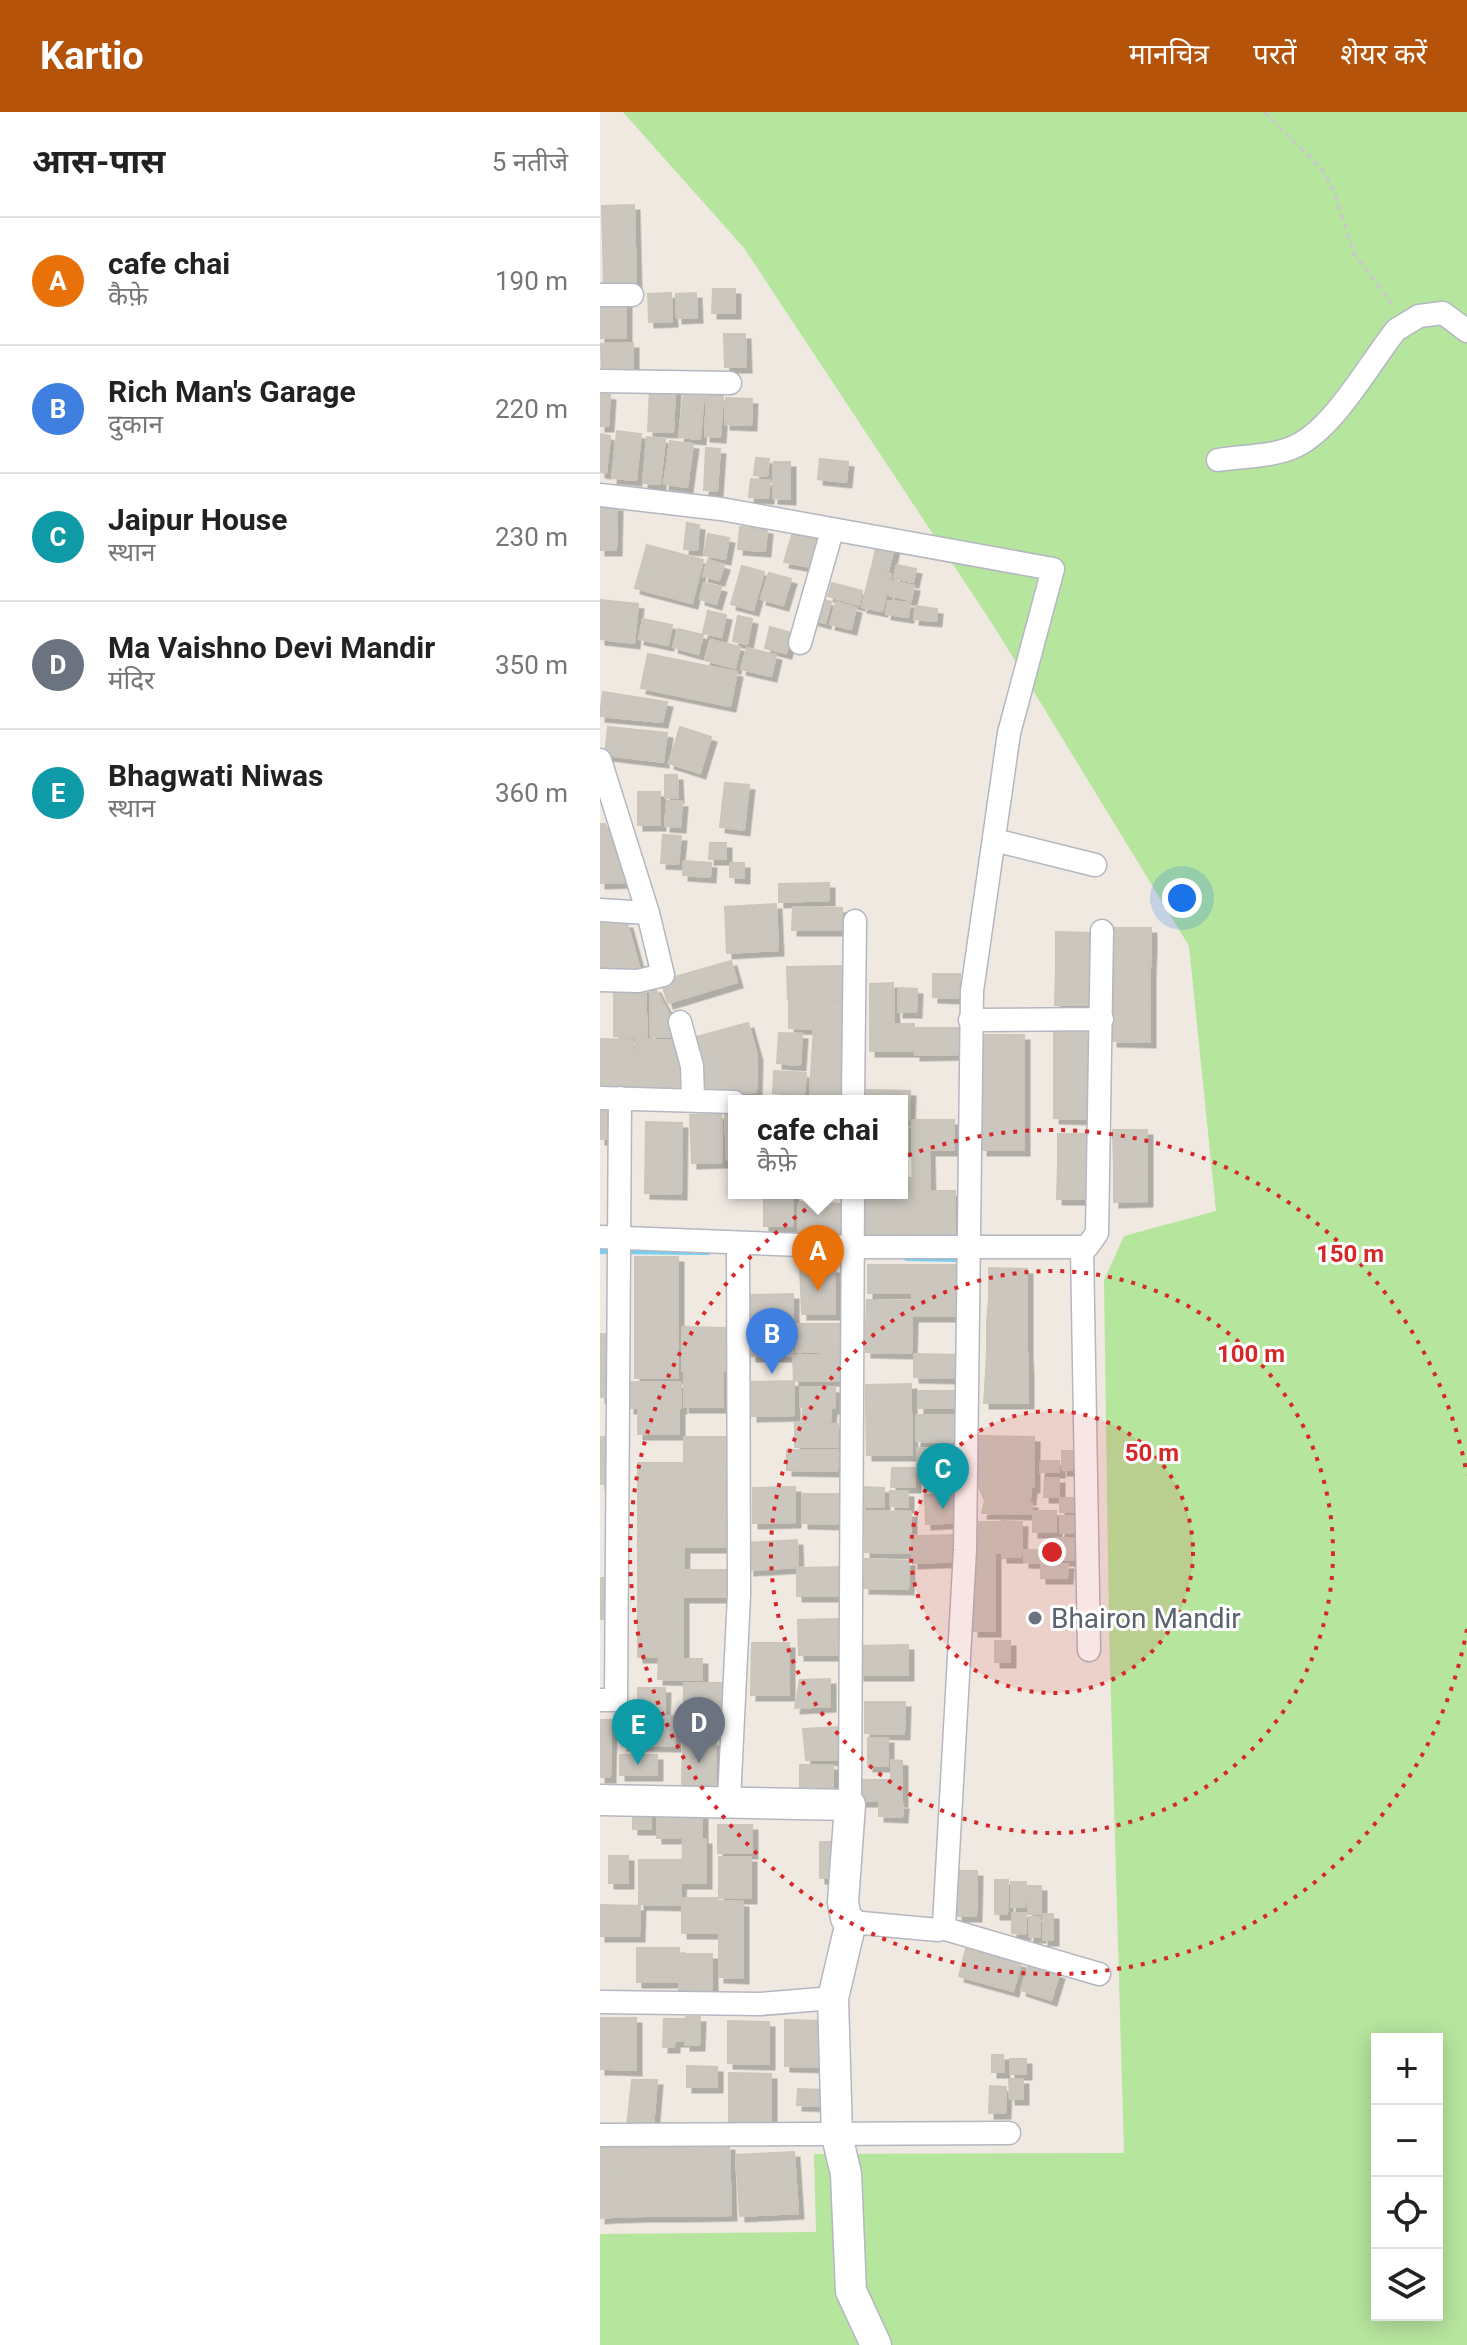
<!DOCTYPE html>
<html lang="hi">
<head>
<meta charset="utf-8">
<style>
	:root { --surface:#fff; --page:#f2f2f2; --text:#222; --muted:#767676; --line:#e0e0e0; --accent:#b45309 }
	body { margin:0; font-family:Roboto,"Noto Sans Devanagari",sans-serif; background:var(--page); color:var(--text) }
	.controls { position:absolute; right:24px; bottom:24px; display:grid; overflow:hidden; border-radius:0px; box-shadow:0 4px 20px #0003 }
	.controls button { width:72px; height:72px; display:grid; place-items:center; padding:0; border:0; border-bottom:2px solid var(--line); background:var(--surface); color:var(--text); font:40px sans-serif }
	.you { position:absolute; left:582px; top:786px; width:28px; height:28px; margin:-20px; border:6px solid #fff; border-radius:50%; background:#1a73e8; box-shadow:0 0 0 12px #1a73e833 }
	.badge { display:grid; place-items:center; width:52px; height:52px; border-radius:50%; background:var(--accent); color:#fff; font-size:26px; font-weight:700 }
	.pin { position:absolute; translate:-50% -66px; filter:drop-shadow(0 2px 4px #0008) }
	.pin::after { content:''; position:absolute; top:42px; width:28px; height:24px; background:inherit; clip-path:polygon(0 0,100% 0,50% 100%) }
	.popup { position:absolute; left:128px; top:983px; width:180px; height:104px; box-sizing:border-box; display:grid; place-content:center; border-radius:0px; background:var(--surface); filter:drop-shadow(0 2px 6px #0005); font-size:26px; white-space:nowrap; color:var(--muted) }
	.popup b { font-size:30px; color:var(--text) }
	.popup::after { content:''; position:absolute; left:50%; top:100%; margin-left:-16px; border:16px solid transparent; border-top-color:var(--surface) }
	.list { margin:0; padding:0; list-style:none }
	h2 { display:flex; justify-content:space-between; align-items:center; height:104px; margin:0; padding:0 32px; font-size:34px }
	h2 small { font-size:26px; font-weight:400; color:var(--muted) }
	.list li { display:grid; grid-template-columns:52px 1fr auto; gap:24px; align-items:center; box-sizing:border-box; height:128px; padding:0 32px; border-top:2px solid var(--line) }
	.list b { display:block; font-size:30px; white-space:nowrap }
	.list p { margin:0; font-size:26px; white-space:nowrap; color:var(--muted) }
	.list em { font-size:26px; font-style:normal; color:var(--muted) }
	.icon { flex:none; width:44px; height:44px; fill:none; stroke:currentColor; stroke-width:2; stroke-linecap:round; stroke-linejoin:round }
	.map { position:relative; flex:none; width:867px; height:2233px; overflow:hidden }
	header { display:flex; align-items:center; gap:48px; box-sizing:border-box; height:112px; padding:0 40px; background:var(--accent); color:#fff }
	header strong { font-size:38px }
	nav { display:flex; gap:44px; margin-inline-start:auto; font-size:28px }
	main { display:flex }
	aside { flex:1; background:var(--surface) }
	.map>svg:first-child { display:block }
</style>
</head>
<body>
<header>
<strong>Kartio</strong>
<nav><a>मानचित्र</a><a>परतें</a><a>शेयर करें</a></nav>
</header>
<main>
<aside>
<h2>आस-पास<small>5 नतीजे</small></h2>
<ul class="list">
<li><span class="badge" style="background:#e8710a">A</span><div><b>cafe chai</b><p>कैफ़े</p></div><em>190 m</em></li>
<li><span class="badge" style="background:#3f7fe0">B</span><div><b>Rich Man's Garage</b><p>दुकान</p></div><em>220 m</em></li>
<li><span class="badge" style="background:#0f9aa8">C</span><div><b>Jaipur House</b><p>स्थान</p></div><em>230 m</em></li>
<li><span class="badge" style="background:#6b7280">D</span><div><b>Ma Vaishno Devi Mandir</b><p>मंदिर</p></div><em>350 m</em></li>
<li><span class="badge" style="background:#0f9aa8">E</span><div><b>Bhagwati Niwas</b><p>स्थान</p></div><em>360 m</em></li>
</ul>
</aside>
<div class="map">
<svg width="867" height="2233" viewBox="0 0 867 2233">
	<defs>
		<filter id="shadow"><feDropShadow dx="5.5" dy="5.5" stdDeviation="0" flood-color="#0004"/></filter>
	</defs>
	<rect width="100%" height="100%" fill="#efe9e1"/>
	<path fill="#b6e59e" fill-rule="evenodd" d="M23 0H867V2233H0V2122L216 2120 214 2042 524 2041 509 1517 504 1168 524 1124 616 1099 589 834 395 516 144 136ZM777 1927H837V2203H777Z"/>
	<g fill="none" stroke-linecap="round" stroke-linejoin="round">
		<path stroke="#75cff0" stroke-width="6" d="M0 1139 108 1140
			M307 1146 359 1147"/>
	</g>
	<path fill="#cbc7bf" stroke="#cbc5ba" stroke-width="2" filter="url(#shadow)" d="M34 93 36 173 4 174 2 94Z
		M113 177H135V201H112Z
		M71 181 72 209 49 210 48 182Z
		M96 181 97 205 77 206 76 182Z
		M26 190V226H0V191Z
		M124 222H145L146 255H125Z
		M33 231V266H2L1 232Z
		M50 276 75 277 73 320 48 319Z
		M84 278 104 280 100 327 79 325Z
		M0 282 10 283 8 314H0Z
		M107 283 123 284 120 325 105 324Z
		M126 286 152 287 151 313 125 312Z
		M17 319 41 322 36 368 12 366Z
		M0 322 10 324 6 361 0 360Z
		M47 325 65 327 60 372 43 371Z
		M70 329 93 332 87 375 64 372Z
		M106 336 120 337 117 379 104 378Z
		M156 346 169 347 167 364 154 363Z
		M220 347 248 350 246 370 218 367Z
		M174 350H190V387L173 386Z
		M151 367 170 369 168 386 149 385Z
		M0 394H17L16 438H0Z
		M87 411 99 413 97 438 84 437Z
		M140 415 167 417 165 439 138 437Z
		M193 420 224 425 217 456 184 450Z
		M108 422 129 426 125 447 104 443Z
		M277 432 294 435 288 459 272 455Z
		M47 433 103 448 92 491 35 476Z
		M108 448 124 453 119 468 103 464Z
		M297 453 316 457 313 470 294 466Z
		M142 454 164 460 153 498 131 492Z
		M271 457 291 462 282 499 262 495Z
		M169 461 191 467 183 493 161 487Z
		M292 469 314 474 311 488 289 483Z
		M104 471 121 475 116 492 100 487Z
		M232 471 262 479 259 493 228 484Z
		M214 485 231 490 225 511 208 506Z
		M0 488 38 492 34 531 0 527Z
		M288 489 310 491 308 505 286 502Z
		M236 490 256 496 251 517 230 512Z
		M316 494 337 497 336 509 314 507Z
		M108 499 126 503 121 525 103 521Z
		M138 504 152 507 147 532 133 529Z
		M43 507 72 513 68 533 39 527Z
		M170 515 191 521 186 541 165 536Z
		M78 517 103 523 98 542 73 535Z
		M111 528 140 535 135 556 105 548Z
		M147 536 176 543 171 564 141 557Z
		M48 542 137 560 130 594 41 576Z
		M3 580 67 590 62 610 0 604Z
		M8 615 67 621 63 650 5 643Z
		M80 615 111 625 100 661 69 651Z
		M65 663H77L78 685 65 686Z
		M125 671 149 673 144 718 120 715Z
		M38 680H60V713H38Z
		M67 689 82 690 80 715 65 714Z
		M0 712H5L27 770 0 771Z
		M63 723 81 724 78 752 61 751Z
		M110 731H126V747H109Z
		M84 749 111 751 110 765 83 763Z
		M130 751H144V766L130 765Z
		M229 771V788L179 790V772Z
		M176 792 178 838 127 841 125 795Z
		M193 795 242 796 241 818H192Z
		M0 811H27L40 858H0Z
		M513 816H551V834L513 833Z
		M456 820 493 821 492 840 456 839Z
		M513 833 551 834 550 857 513 856Z
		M456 839 492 840 493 857 456 856Z
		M131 849 137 870 68 891 61 869Z
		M245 854 246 887H188L187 855Z
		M456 856 493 857V893H455Z
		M513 856 550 857V893H513Z
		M333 862H360L359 886 333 885Z
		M293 871 294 912H270V872Z
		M14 874 45 876 47 925 14 924Z
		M50 876H55L81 925H51Z
		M299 876 317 877 316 900H298Z
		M189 889 248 890V917L189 916Z
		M513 893H550V930L512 929Z
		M148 911 157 943 156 980 97 981 89 927Z
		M270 912H314L313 939H270Z
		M314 916H360L361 942 315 943Z
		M214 917 246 918 243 962 211 960Z
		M454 918H491L492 961H454Z
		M179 921 202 922 200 953 177 951Z
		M383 923H424V962H383Z
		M0 927 33 928V977H0Z
		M36 927 75 929 89 979 35 977Z
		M174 959 206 961 204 983 173 981Z
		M211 961 243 963 242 984 210 983Z
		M454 961H492V1007L454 1006Z
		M383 962H424V983H383Z
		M265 978 310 979 309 1008H302V989H265Z
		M382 983H424V1014H382Z
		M0 999H8V1027H0Z
		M125 999H134V1048H127Z
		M121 1002 122 1050 92 1051 90 1003Z
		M312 1008H354V1038H312Z
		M46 1010 82 1011 81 1082 45 1081Z
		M302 1011H308V1038H302Z
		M382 1014H424V1038H382Z
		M513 1018H547V1057H514Z
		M458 1022H492L491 1055 458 1054Z
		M312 1038H329L330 1079H313Z
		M458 1054 491 1055V1087H457Z
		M514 1057H547V1089L514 1090Z
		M302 1066H311L312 1122H262V1081H302Z
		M313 1079H355V1123H313Z
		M164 1081H193L192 1114H164Z
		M199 1090 243 1092 242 1125 198 1124Z
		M35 1145H78V1176H35Z
		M268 1153H312V1181H268Z
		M312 1153H357V1181H312Z
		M200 1155 235 1156V1202H202Z
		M389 1156 427 1157V1186H389Z
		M35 1176H78V1208H35Z
		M312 1181H357V1204H312Z
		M193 1182V1213H151V1183Z
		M389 1186H427V1211H387Z
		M267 1188 312 1189V1214L266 1213Z
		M35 1208H78V1223H35Z
		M387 1211H427V1239L387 1238Z
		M196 1212H240V1240H196Z
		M151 1213H193V1244H151Z
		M266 1213 312 1214 311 1241 266 1240Z
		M82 1215 126 1216V1237L82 1236Z
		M0 1222H6V1251H0Z
		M35 1223H78V1238H35Z
		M82 1236 126 1237V1259H82Z
		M35 1238H78V1266H35Z
		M387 1238 427 1239 428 1260H386Z
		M241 1242V1268L194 1269 193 1244Z
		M314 1242 358 1243 357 1266 314 1265Z
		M0 1251H6V1285H0Z
		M84 1260H123V1295H84Z
		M386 1260H428V1291H384Z
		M194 1269V1303L152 1304V1270Z
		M30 1270 81 1271V1296H29Z
		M311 1272V1299H266V1273Z
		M200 1275 235 1276V1296L200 1295Z
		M319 1279H357L356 1296H319Z
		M203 1297 231 1298 230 1310 202 1309Z
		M38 1298H79V1322H38Z
		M266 1299H311L312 1343H267Z
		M316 1303H356V1330L316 1329Z
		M195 1311 238 1312V1335H195Z
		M378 1324 434 1325V1375L378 1374Z
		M0 1325H9L10 1372H0Z
		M84 1325H127V1351H84Z
		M317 1336 360 1337V1360H317Z
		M187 1338H238L237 1359 187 1358Z
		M462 1339H478V1358H462Z
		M441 1349H459V1360H440Z
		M38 1351H84V1379L38 1378Z
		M84 1351H127V1407H84Z
		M292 1356H315V1375H291Z
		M445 1366H459V1385H444Z
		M195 1375V1410L153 1411V1376Z
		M261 1375 284 1376V1395H260Z
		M379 1375 431 1376 430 1387 385 1389Z
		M38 1378 84 1379V1407H38Z
		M290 1379 308 1380V1395L290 1394Z
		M203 1382H241V1412L203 1411Z
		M361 1382 362 1410 326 1412 325 1383Z
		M460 1386H473V1400H460Z
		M385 1389 432 1391V1402L382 1401Z
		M265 1399 311 1400V1441L265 1440Z
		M433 1399H456V1420H433Z
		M460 1404 480 1405 479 1421H460Z
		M38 1407H84V1435H38Z
		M84 1407H127L126 1435H84Z
		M402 1409 422 1410 421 1445H402Z
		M374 1410H401L402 1440 374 1441Z
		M361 1423 362 1449 313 1451 312 1424Z
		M452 1426H476V1448H452Z
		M197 1428 198 1455 149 1458 147 1431Z
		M38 1435H84L83 1485H38Z
		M424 1438H451V1451L424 1450Z
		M395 1440V1465H374V1441Z
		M265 1447 309 1449 308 1477 264 1476Z
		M441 1452H468L467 1466H441Z
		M246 1455V1484H197V1456Z
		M83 1458H126V1485H83Z
		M374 1465H395V1492H374Z
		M0 1466H7L6 1507H0Z
		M38 1485H83V1518H38Z
		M374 1492H395V1519H373Z
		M238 1507V1543H199L198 1508Z
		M38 1518H83V1545H38Z
		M395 1529H410V1550H395Z
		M152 1531H189V1583H151Z
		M308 1533V1563H259V1534Z
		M59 1547H102V1568L58 1567Z
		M230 1567V1594L195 1596 200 1568Z
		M84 1571H131L130 1603 84 1602Z
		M38 1576H65L64 1604H38Z
		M265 1590H305L304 1622 265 1621Z
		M22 1604H75V1634L22 1633Z
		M0 1608H11L10 1665H0Z
		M242 1615 243 1647 206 1648 203 1617Z
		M268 1626H288V1654H268Z
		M83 1628 116 1629V1674L82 1673Z
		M20 1643H57V1663H20Z
		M291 1648 302 1649V1667H291Z
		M200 1653H233V1678H200Z
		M261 1668H302V1689H260Z
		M279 1691 303 1692 302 1705 279 1704Z
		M33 1700H51V1717H33Z
		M57 1701 102 1702V1726H57Z
		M118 1713H152V1741H118Z
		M83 1727H106V1771H82Z
		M220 1730H240L239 1766H220Z
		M9 1744H28V1771H9Z
		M119 1745H151V1786H119Z
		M39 1748H81L80 1793 39 1792Z
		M358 1759H377L376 1804H357Z
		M395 1768H408L407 1802H395Z
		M411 1770H426L425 1795H411Z
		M428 1774H441V1802H428Z
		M82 1786H117V1821H82Z
		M119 1789 143 1790V1866L119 1865Z
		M0 1793 40 1794 39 1824H0Z
		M412 1801H426L425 1822 412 1821Z
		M443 1802H453V1828H443Z
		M429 1805H440V1825H429Z
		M37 1836H79L80 1870H37Z
		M366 1837 421 1851 413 1879 359 1864Z
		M80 1842H112V1883L79 1882Z
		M429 1852 459 1862 451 1888 421 1878Z
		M86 1905H100L99 1933H85Z
		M0 1906H10L9 1957H0Z
		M10 1906H36V1958L9 1957Z
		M64 1907H75L74 1935H63Z
		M76 1907H84V1929H76Z
		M185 1908 222 1909V1955L185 1954Z
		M128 1909 169 1910V1952L128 1951Z
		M392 1943H403L404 1960H392Z
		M410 1947H426V1962H410Z
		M87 1954 117 1955V1975H87Z
		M129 1961 171 1962V2010H129Z
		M409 1967H423V1987H410Z
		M32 1968H57L53 2015 27 2014Z
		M390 1974 406 1975 405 2001H389Z
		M198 1977 225 1978V1994L197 1993Z
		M129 2033 131 2103 82 2104 81 2034Z
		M81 2034 82 2104H43L42 2035Z
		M0 2035H5L11 2105 0 2106Z
		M5 2035H42L43 2104 11 2105Z
		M194 2040 198 2101 140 2104 136 2043Z"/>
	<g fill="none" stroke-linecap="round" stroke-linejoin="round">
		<g stroke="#b4b7c1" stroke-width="25">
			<path id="street" d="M0 183H32
				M0 269 130 271
				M618 348C642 344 673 345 696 334 735 315 769 252 796 218L819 204 843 201 867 219
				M0 383 121 397 453 457 409 621 372 879 365 1438 344 1813 338 1818 251 1810
				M200 531 232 419
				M0 648 48 801 63 863 38 869 0 868
				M394 728 495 753
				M0 798 48 801
				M370 908 502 907
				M80 910 92 954 93 987
				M0 986 134 990
				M253 989 255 809
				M0 1125 253 1135H487L497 1121 502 819
				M482 1136 489 1538
				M0 1588H16L20 986
				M129 1688 139 1483 138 1131
				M250 1693 253 1081
				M342 1816 499 1862
				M0 1890 160 1892 233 1886
				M0 2023 409 2021"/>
		</g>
		<g stroke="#b4b7c1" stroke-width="33">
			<path id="secondary" d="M0 1688 250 1693 243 1790 246 1806 251 1810 233 1886 237 2024 246 2062 251 2179 276 2233"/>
		</g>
		<path stroke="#c9c9c9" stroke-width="3" stroke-dasharray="6 4" stroke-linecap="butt" d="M664 0 721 56 733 77 754 142 794 194"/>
		<use href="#street" stroke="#fff" stroke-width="22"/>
		<use href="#secondary" stroke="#fff" stroke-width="30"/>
	</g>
	<circle cx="452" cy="1440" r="141" fill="#d62828" fill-opacity=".12"/>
	<g fill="none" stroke="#d62828" stroke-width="4" stroke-dasharray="4 8">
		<circle cx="452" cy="1440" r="141"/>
		<circle cx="452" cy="1440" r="281"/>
		<path d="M867 1517A422 422 0 1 1 867 1363"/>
	</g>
	<circle fill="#6b7280" stroke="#fff" stroke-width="3" cx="435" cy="1506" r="8"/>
	<g text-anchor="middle" stroke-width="6" stroke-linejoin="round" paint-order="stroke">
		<g font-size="28" fill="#5b616d" stroke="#fff" text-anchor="start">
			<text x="451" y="1516">Bhairon Mandir</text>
		</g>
	</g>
	<circle cx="452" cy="1440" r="12" fill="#d62828" stroke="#fff" stroke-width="4"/>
	<g font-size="24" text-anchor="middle" font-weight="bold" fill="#d62828" stroke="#fff" stroke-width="6" stroke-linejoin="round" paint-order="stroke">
		<text x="750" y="1150">150 m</text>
		<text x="651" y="1250">100 m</text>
		<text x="552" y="1349">50 m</text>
	</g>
</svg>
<div class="controls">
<button>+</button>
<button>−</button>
<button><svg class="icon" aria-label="locate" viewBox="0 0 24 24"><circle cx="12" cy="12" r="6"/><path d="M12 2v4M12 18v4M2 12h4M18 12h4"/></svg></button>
<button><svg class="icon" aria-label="layers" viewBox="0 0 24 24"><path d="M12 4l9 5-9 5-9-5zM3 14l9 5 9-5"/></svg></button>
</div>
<div class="you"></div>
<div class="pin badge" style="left:218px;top:1179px;background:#e8710a">A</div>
<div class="popup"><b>cafe chai</b>कैफ़े</div>
<div class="pin badge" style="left:172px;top:1262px;background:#3f7fe0">B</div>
<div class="pin badge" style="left:343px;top:1397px;background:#0f9aa8">C</div>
<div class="pin badge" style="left:99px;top:1651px;background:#6b7280">D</div>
<div class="pin badge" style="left:38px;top:1653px;background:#0f9aa8">E</div>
</div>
</main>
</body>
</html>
